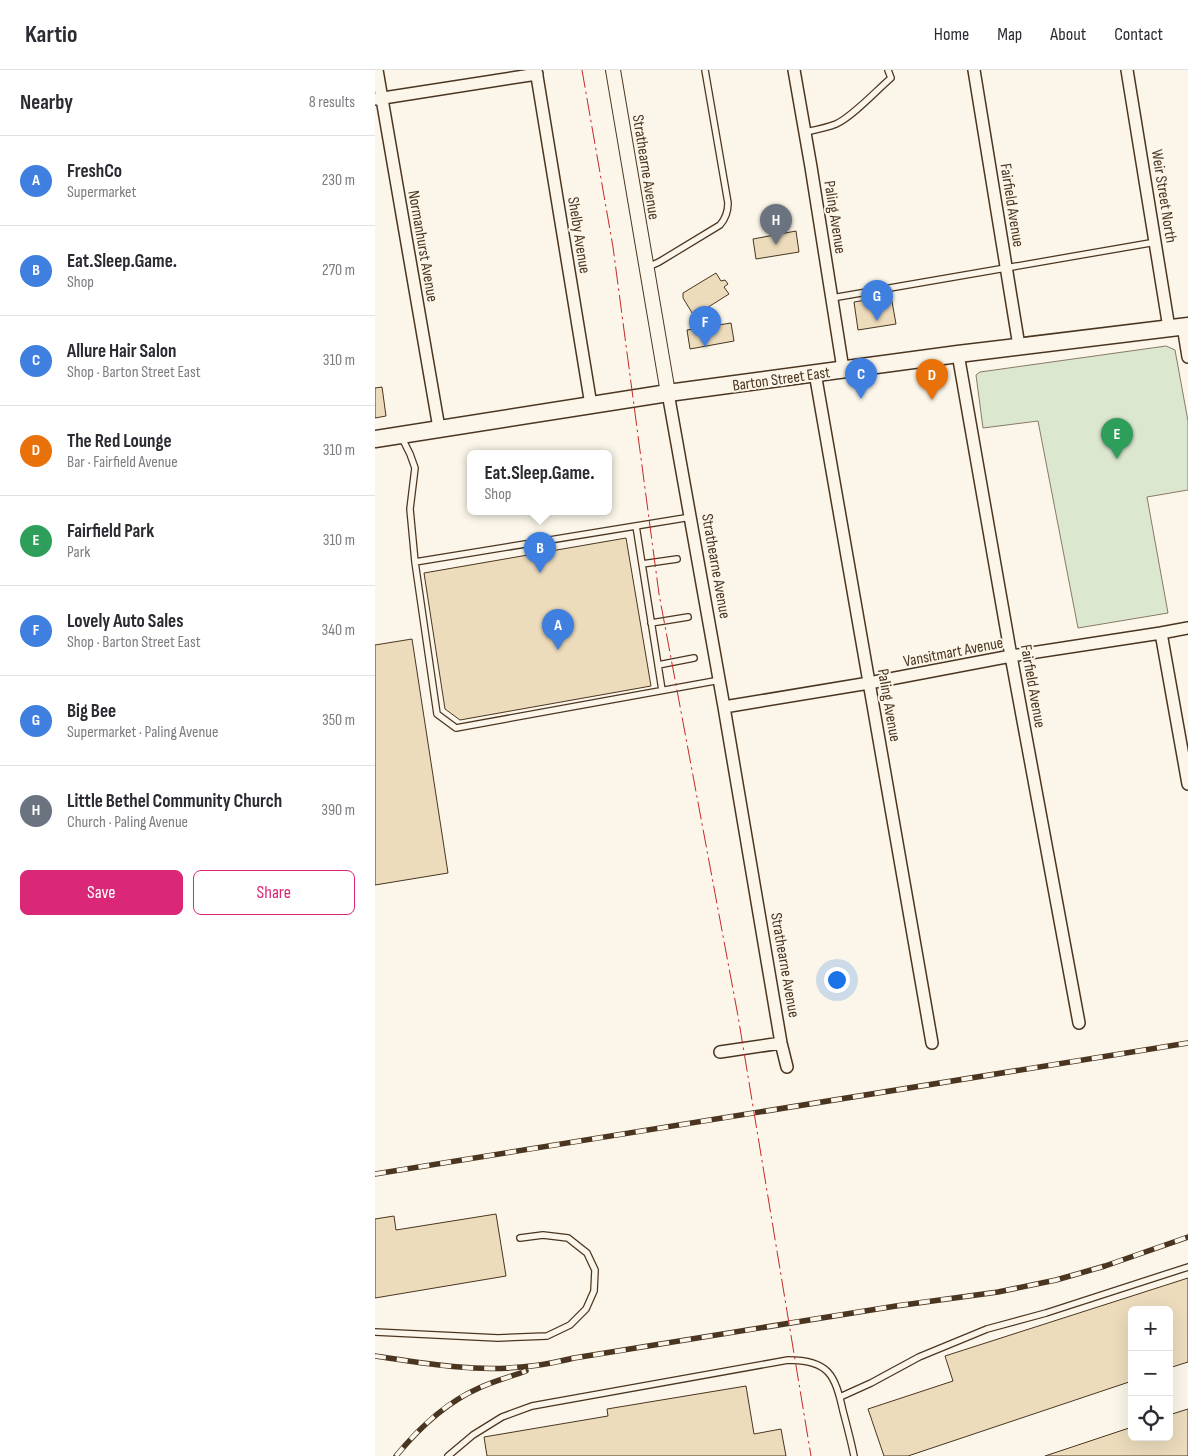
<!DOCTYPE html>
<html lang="en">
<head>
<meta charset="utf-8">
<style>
	:root { --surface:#fff; --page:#f7f7f7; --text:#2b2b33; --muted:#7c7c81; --line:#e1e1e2; --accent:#db2777 }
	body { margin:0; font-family:"Sofia Sans Condensed",sans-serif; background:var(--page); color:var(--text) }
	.controls { position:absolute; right:15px; bottom:15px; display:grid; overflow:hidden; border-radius:8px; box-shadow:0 5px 20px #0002 }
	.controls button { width:45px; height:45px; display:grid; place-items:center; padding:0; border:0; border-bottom:1px solid var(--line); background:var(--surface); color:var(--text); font:25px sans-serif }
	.you { position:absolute; left:461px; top:909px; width:18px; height:18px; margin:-12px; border:4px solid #fff; border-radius:50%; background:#1a73e8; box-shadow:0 0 0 8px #1a73e833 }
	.badge { display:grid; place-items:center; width:32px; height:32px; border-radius:50%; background:var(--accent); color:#fff; font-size:16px; font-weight:700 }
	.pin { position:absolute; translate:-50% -41px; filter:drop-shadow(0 1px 2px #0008) }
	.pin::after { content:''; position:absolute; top:26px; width:18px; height:15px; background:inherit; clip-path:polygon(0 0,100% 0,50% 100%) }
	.popup { position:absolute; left:92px; top:380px; width:145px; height:65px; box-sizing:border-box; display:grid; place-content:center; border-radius:8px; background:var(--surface); filter:drop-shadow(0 1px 4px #0005); font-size:16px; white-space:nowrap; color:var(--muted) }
	.popup b { font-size:19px; color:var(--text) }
	.popup::after { content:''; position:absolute; left:50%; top:100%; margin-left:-10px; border:10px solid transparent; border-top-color:var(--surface) }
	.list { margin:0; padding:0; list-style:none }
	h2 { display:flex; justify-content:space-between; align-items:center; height:65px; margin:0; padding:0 20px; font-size:21px }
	h2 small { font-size:16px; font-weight:400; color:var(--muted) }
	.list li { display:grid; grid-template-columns:32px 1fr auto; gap:15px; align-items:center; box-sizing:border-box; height:90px; padding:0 20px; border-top:1px solid var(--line) }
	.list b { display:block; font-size:19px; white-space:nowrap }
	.list p { margin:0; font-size:16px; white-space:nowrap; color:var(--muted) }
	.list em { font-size:16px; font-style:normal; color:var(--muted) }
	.actions { display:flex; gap:10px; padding:15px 20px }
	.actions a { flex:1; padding:11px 0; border:1px solid var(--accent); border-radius:8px; text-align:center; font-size:18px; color:var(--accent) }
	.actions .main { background:var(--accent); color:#fff }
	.icon { flex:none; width:28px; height:28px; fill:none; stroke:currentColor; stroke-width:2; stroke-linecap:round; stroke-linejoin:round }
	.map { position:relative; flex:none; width:813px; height:1386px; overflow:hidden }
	header { display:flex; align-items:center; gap:30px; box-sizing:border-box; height:70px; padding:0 25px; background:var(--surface); border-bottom:1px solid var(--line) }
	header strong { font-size:24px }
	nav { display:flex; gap:28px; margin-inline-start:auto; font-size:18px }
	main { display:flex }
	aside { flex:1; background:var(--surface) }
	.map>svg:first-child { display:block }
</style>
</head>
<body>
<header>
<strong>Kartio</strong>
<nav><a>Home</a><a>Map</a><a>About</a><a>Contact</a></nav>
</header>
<main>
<aside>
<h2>Nearby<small>8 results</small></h2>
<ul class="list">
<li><span class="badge" style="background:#3f7fe0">A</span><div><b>FreshCo</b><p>Supermarket</p></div><em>230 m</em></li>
<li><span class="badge" style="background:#3f7fe0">B</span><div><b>Eat.Sleep.Game.</b><p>Shop</p></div><em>270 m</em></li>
<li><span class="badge" style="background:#3f7fe0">C</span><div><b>Allure Hair Salon</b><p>Shop · Barton Street East</p></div><em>310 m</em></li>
<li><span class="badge" style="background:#e8710a">D</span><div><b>The Red Lounge</b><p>Bar · Fairfield Avenue</p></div><em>310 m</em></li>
<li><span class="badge" style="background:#2e9e5b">E</span><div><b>Fairfield Park</b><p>Park</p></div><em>310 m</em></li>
<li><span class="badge" style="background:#3f7fe0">F</span><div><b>Lovely Auto Sales</b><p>Shop · Barton Street East</p></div><em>340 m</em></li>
<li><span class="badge" style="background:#3f7fe0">G</span><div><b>Big Bee</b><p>Supermarket · Paling Avenue</p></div><em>350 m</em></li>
<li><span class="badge" style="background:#6b7280">H</span><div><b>Little Bethel Community Church</b><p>Church · Paling Avenue</p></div><em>390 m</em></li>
</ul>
<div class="actions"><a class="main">Save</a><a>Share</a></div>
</aside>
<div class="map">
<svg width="813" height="1386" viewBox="0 0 813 1386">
	<rect width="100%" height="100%" fill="#fbf6e9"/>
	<path fill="#dce7d0" stroke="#887966" d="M791 276 800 280 813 351V420L772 427 793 543 703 558 663 351 608 358 601 305 605 302Z"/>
	<path fill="#ecdcbc" stroke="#4a3520" d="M421 161 424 182 381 189 378 169Z
		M341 203 346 211 350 210 353 214 349 217 354 224 319 246 308 228V223Z
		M516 226 521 254 483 260 479 232Z
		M356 253 359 271 315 279 312 260Z
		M7 317 11 346 0 348V318Z
		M251 468 276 616 85 650 70 639 49 503Z
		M37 569 73 803 0 815V575Z
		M121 1144 131 1206 0 1228V1149L19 1146 21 1160Z
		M813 1208V1292L794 1298V1240H757V1311L533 1386H509L493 1339 578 1311 570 1286Z
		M371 1316 379 1364 406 1359 411 1386H112L109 1367 233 1346 232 1339Z
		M813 1339V1386H670L757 1357V1367H794V1345Z"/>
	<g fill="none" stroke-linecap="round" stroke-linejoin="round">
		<g stroke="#4a3520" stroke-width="8">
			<path id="service" d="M430 62C440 60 451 58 461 54 477 47 502 20 516 8L513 0
				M273 197 284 192 345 155C351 148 353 142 353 133L330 0
				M457 228 781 172
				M26 366 35 384 40 398 35 439 40 492 316 447
				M261 456 287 620
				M40 492 62 644 81 658 345 610
				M267 494 302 489
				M276 553 313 547
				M283 595 319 588
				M0 1262 123 1268 172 1266 195 1255 211 1239 219 1221 220 1200 212 1183 193 1168 168 1165 145 1168
				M465 1327 496 1313 544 1287 612 1259 671 1243 813 1197
				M73 1386 98 1365 127 1347 157 1336 413 1290C454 1290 460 1305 468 1341 472 1356 476 1371 479 1386"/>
		</g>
		<g stroke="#4a3520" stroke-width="14">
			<path id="minor" d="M2 0 64 358
				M161 0 216 335
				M419 0 436 97 468 299
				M599 0 644 276
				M752 0 794 258
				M2 29 162 4
				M808 256 813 287
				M583 284 636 586 704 953
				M440 303 557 973
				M293 323 349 637 406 973 412 997
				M786 563 813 714
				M349 637 494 613 636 586 786 563 813 558
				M345 982 406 973"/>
		</g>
		<g stroke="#4a3520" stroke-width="16">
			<path id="tertiary" d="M238 0 293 323"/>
		</g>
		<g stroke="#4a3520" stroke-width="19">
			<path id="secondary" d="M0 369 293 323 583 284 813 256"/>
		</g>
		<use href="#service" stroke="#fbf6e9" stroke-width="5.5"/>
		<use href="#minor" stroke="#fbf6e9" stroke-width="11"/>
		<use href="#tertiary" stroke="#fbf6e9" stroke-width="14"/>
		<use href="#secondary" stroke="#fbf6e9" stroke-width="16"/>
		<g stroke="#4a3520" stroke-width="5.5">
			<path id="rail" d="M0 1104 813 973
				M0 1286C48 1293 97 1302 146 1297 164 1296 182 1292 199 1288L521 1236 623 1222 681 1210 730 1196 813 1167
				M21 1386C44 1358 70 1333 104 1318 119 1311 135 1307 151 1301"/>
		</g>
		<use href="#rail" stroke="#fbf6e9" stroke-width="4" stroke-dasharray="11" stroke-linecap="butt"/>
		<path stroke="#c62828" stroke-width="1" stroke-dasharray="18 4 2.5 4" stroke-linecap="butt" d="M207 0 238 177 284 524 363 946 436 1386"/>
	</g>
	<g text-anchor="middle" stroke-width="4" stroke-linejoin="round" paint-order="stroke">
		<g font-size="16" fill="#4a3520" stroke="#fbf6e9">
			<text transform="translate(272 97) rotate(81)" y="6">Strathearne Avenue</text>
			<text transform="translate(790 126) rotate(81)" y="6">Weir Street North</text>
			<text transform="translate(638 135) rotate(81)" y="6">Fairfield Avenue</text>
			<text transform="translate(461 147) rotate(81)" y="6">Paling Avenue</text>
			<text transform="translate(205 165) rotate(81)" y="6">Shelby Avenue</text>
			<text transform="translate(49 176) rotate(80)" y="6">Normanhurst Avenue</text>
			<text transform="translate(406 308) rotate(-8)" y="6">Barton Street East</text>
			<text transform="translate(342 496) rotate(80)" y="6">Strathearne Avenue</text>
			<text transform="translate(578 581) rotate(-11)" y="6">Vansitmart Avenue</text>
			<text transform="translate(659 616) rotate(80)" y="6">Fairfield Avenue</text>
			<text transform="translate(515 635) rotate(80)" y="6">Paling Avenue</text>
			<text transform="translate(411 895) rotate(80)" y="6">Strathearne Avenue</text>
		</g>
	</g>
</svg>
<div class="controls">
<button>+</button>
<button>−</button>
<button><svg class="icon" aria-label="locate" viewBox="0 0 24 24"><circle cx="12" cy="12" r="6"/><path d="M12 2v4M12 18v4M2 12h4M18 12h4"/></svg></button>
</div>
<div class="you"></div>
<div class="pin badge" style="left:183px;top:580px;background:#3f7fe0">A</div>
<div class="pin badge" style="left:165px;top:503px;background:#3f7fe0">B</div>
<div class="popup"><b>Eat.Sleep.Game.</b>Shop</div>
<div class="pin badge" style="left:486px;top:329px;background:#3f7fe0">C</div>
<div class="pin badge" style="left:557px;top:330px;background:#e8710a">D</div>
<div class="pin badge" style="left:742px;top:389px;background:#2e9e5b">E</div>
<div class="pin badge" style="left:330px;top:277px;background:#3f7fe0">F</div>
<div class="pin badge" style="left:502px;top:251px;background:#3f7fe0">G</div>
<div class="pin badge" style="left:401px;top:175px;background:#6b7280">H</div>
</div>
</main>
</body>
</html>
